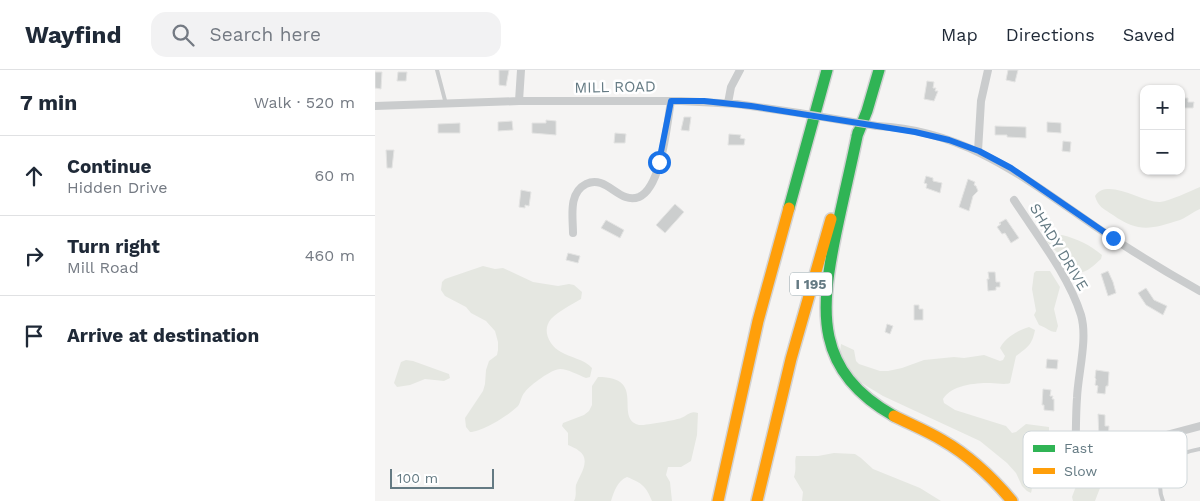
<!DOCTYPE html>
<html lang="en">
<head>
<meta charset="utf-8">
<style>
	:root { --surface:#fff; --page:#f2f2f3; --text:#1f2937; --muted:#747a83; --line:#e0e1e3 }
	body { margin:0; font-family:"Work Sans",sans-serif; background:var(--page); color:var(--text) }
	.controls { position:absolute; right:15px; top:15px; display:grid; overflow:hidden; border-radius:10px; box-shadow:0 1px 4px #0004 }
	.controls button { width:45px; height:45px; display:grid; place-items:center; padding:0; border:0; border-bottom:1px solid var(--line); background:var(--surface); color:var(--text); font:25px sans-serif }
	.scale { position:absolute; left:15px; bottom:12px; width:104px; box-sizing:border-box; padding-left:5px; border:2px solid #647a83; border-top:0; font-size:14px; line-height:18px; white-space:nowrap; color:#647a83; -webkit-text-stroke:4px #fff; paint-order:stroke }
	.stop { position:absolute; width:15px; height:15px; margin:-11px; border:4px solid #1a73e8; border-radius:50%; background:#fff }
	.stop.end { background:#1a73e8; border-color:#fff; box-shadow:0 1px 5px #0008 }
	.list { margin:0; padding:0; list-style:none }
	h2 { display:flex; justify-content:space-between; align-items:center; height:65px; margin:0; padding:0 20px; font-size:21px }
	h2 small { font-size:16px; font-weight:400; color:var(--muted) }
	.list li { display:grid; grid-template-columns:32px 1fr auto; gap:15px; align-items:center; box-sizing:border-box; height:80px; padding:0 20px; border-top:1px solid var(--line) }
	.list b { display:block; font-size:19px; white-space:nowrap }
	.list p { margin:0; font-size:16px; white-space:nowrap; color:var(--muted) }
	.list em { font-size:16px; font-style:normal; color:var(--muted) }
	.icon { flex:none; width:28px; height:28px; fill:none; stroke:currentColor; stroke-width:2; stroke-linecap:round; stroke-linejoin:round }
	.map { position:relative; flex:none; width:825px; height:431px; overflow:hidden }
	header { display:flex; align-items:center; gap:30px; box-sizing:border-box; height:70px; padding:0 25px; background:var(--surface); border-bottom:1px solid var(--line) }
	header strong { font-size:24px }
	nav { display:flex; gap:28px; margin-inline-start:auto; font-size:18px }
	.search { width:350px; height:45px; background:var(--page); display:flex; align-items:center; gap:12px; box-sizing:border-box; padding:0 18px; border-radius:15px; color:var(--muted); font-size:19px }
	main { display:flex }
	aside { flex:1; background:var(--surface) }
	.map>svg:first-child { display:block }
</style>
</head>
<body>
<header>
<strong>Wayfind</strong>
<div class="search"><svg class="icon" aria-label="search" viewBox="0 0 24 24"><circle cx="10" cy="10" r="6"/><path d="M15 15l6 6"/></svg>Search here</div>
<nav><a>Map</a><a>Directions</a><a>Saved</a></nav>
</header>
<main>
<aside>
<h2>7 min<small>Walk · 520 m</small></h2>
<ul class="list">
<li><svg class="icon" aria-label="ahead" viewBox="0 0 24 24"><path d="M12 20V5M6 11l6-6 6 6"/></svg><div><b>Continue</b><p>Hidden Drive</p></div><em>60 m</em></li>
<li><svg class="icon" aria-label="right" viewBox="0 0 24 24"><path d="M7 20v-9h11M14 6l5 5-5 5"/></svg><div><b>Turn right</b><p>Mill Road</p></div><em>460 m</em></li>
<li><svg class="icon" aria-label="arrive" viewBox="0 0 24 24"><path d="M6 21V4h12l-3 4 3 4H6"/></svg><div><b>Arrive at destination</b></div></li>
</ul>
</aside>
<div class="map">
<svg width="825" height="431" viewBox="0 0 825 431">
	<rect width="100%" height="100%" fill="#f5f4f3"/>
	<path fill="#e5e7e1" d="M825 117V139C818 142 809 149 805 150 777 159 763 163 738 145 729 139 723 137 720 126 732 107 768 133 785 132 795 131 815 121 825 117Z
		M687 165C703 169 715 175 727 185L726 189C718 196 710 205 700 202 699 182 694 190 683 183 679 180 675 174 671 171L678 166Z
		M108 196 120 199 128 198 158 212 183 216 194 214 199 215 207 222 206 229C196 235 184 241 176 249 166 261 175 276 186 282 196 288 209 289 217 298L215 307 211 308C203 305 193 299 185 299 177 299 155 315 150 322 146 326 146 332 143 336 134 345 107 362 95 362L91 357 90 348 108 321 110 314 111 300 114 291 122 285 123 280V272L120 261 111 251 96 243 91 237 70 226 66 220 67 212 70 209Z
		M661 201H675L685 217 679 239 683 256 681 262C674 262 671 257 664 255L659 245 661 241 657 219 659 203Z
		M654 257 660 260C657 275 653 277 641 286L635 313C630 315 622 313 615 313 599 313 577 315 568 329L569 333 580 340 631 356 637 363 641 362 651 354 674 357V362C650 375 648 380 654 407 656 413 658 417 656 423L652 421 647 416 641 403 632 393 605 371 508 326 480 309 464 289 466 274 479 280 481 291 484 294 505 301H513L527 298 549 290 579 287 589 288 609 285 625 291 628 290 630 286 625 278C630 267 644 260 654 257Z
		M31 290 38 291 74 304 75 308 69 311 50 309 35 315 22 317 19 313 26 292Z
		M223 307C273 307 238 348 264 355 267 356 302 350 306 348 312 346 315 340 323 343L322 365 316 391 306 397H293L291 405 295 412 297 431H277C271 416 267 413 252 407 242 411 239 422 236 431H199C202 425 200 420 201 415 204 406 217 390 204 381 201 378 197 377 193 375V363L187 356 188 353 209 345 214 341 217 335V316Z
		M766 374V377L740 407 725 418 720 431H698L697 427 707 400 712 394C728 394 736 395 743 378Z
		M459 383 480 384 486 388 498 399 545 418 566 431H427L428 422 419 407C422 397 419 394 421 386H443Z"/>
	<path fill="#cccece" stroke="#e4e4e3" d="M124 0H134L131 16 124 15Z
		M633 0H643L640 12 631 10Z
		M0 2H7L6 19 0 18Z
		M23 2H32L31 11H22Z
		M552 11 559 12 558 18H561L560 21H563L559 31 549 29Z
		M806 28H813V32H819L818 38H806Z
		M309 47H316L314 61 306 60Z
		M171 50 181 51V65L157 63V53H171Z
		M137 51 138 60 123 61V52Z
		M672 52 686 53V63L672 62Z
		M85 53V63H63V54Z
		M620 56 651 57V68L632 67V65H620Z
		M240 63 251 64 250 73H239Z
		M354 64 366 65 365 68 370 69 369 75H353Z
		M688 71 696 72 695 82 687 81Z
		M11 80H19L17 98H12Z
		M551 106 558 108V111L567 113 565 123 551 118 552 114 549 113Z
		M593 109 600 112 599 115 601 116 603 121 598 126 594 141 584 137Z
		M146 120 156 122 154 136 150 135V138L144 137Z
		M300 134 309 142 290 163 281 155Z
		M631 149 644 168 636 173 630 163 627 164 622 157 626 154 624 153Z
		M231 150 249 160 245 168 226 158Z
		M193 183 205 186 203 193 191 190Z
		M733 201 738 212 741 223 733 226 726 204Z
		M613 202H620L621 212H625V217H621V220L613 221 612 209H614Z
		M771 218 779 230 792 236 788 245 771 235 763 223Z
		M539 235H544V239H548V250H539Z
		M512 254 518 256 515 264 510 262Z
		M672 289 683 290 682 299 671 298Z
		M721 300 734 302 733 316H731L730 324 722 323 723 316 720 315 721 309 720 308Z
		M668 319 676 320 675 326H678L677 329H679V341L669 340V335H667Z
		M723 344 730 345V356H734L733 370 724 369Z"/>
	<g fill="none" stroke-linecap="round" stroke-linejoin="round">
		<g stroke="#d2d2d3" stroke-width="14">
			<path id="fast" d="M483 62C476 96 468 129 461 163 445 241 439 301 519 346
				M482 66 492 41 504 0
				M414 138 452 0"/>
		</g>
		<g stroke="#d2d2d3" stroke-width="14">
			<path id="slow" d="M519 346C535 354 552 361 567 370 595 386 617 407 637 431
				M343 431 383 251 414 138
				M382 431 416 289 456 149"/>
		</g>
		<path stroke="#cacccd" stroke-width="4" d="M62 0 71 34
			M788 431C780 412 790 390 810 383 814 381 820 380 825 379"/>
		<path stroke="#cacccd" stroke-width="8" d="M144 31 146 0
			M353 33 356 17 365 0
			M0 36 144 31H306L362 34 424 43
			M502 56C591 60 651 109 721 157 755 180 789 201 825 221
			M603 81 606 31 613 0
			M639 130C661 164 694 206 706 245 713 269 703 303 702 328 700 355 702 381 698 408
			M198 163C198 147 193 123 211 114 232 104 244 135 264 127 287 117 292 53 296 31
			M701 389 825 356"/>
		<use href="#fast" stroke="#30b455" stroke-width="11"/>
		<use href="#slow" stroke="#ff9f0a" stroke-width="11"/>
		<path stroke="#cacccd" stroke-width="8" d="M424 43 502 56"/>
	</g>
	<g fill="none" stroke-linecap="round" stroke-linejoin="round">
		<path stroke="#1a73e8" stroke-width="6" d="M284 92 296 31H329L376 36 540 62 574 70 604 81 636 98 738 168"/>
	</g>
	<g text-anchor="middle" stroke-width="5" stroke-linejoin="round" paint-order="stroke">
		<rect fill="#fff" stroke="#92a2a8" stroke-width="1" x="415" y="202.5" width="42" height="23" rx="4"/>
		<g font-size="14" font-weight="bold" fill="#647a83">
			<text x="436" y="219">I 195</text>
		</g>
		<g font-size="15" fill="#647a83" stroke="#fff">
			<text transform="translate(240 17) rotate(-1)" y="5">MILL ROAD</text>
			<text transform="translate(684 177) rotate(59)" y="5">SHADY DRIVE</text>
		</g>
	</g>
	<rect x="648" y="361" width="164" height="57" rx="8" fill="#fff" stroke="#d0d7da" stroke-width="1"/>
	<rect x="658" y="375" width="22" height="7" fill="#30b455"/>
	<rect x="658" y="398" width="22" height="6" fill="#ff9f0a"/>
	<g font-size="14" fill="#647a83">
		<text x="689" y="383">Fast</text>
		<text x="689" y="406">Slow</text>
	</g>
</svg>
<div class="controls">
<button>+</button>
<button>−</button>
</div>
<div class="scale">100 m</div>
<div class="stop" style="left:284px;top:92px"></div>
<div class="stop end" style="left:738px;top:168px"></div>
</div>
</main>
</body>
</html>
